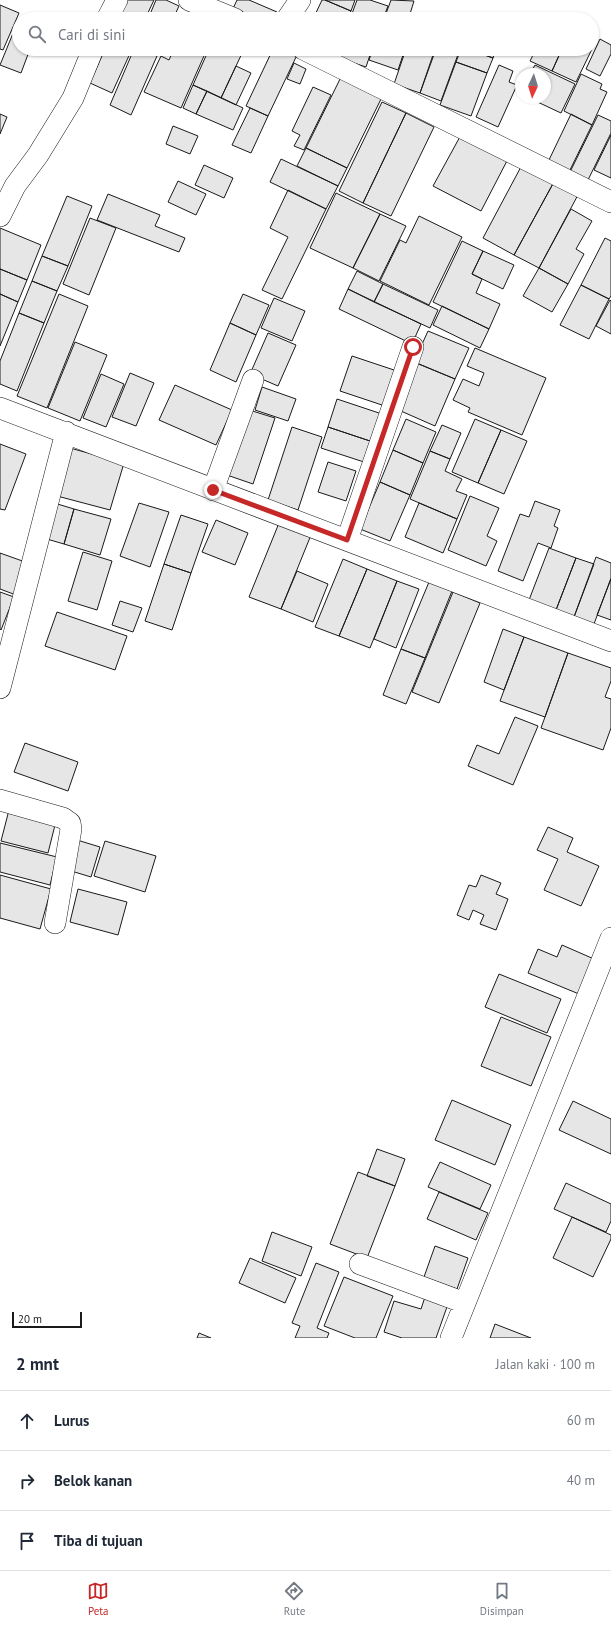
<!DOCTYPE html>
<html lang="id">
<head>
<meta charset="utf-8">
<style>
	:root { --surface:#fff; --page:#f2f2f3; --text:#1f2937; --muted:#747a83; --line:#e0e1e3; --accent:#c62828 }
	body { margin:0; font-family:"PT Sans",sans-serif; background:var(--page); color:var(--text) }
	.compass { position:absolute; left:515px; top:68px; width:36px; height:36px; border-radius:50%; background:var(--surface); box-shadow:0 1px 3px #0004; rotate:184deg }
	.scale { position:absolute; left:12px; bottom:10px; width:70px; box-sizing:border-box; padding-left:4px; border:2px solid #1a1a1a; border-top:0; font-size:11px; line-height:14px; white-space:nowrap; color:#1a1a1a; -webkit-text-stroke:3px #fff; paint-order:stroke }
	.stop { position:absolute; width:12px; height:12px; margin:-9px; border:3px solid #c62828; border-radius:50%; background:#fff }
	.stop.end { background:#c62828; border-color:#fff; box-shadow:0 1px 4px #0008 }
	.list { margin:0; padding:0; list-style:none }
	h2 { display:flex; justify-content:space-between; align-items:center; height:52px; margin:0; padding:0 16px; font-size:17px }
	h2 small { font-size:13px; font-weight:400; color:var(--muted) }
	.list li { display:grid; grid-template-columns:26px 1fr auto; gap:12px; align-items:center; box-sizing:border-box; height:60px; padding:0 16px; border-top:1px solid var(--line) }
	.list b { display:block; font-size:15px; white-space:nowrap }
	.list em { font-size:13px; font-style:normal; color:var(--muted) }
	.icon { flex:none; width:22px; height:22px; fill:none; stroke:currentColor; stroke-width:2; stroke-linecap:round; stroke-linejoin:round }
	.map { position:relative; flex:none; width:611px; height:1338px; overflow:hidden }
	.search { position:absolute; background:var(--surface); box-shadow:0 1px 3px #0004; left:12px; right:12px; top:12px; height:44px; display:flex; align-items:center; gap:10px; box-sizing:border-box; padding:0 14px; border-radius:22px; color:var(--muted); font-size:15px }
	.sheet { height:232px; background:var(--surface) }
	nav { display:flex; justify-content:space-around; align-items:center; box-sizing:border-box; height:56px; border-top:1px solid var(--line); background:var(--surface); font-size:11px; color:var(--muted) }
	nav a { display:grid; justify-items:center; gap:2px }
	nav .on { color:var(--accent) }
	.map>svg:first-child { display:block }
</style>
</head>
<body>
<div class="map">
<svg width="611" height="1338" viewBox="0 0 611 1338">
	<rect width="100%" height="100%" fill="#fff"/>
	<path fill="#e6e6e6" stroke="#1a1a1a" d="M127 0H154L145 19H118Z
		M156 0H166L179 6 173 19H148Z
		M237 0H249L277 12 274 19H244L231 13Z
		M322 0H325L351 11 347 19H319L314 17Z
		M325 0H355L351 11Z
		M357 0H370L388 6 383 19H350Z
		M391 0 414 1 410 14 417 17 416 19H384Z
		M0 5 19 13 3 50 0 49Z
		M302 12 319 19H299Z
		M16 26 19 28V49H30L21 73 0 65Z
		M592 35 597 38 592 49Z
		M600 39 611 45V54L600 76 586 69Z
		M105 49H132L112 93 90 83Z
		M134 49H142L157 56 131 115 110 105Z
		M142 49H160L157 56Z
		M174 49H207L181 108 144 92 161 56 169 60Z
		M209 49H244L221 98 193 85Z
		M273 49H283L297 55 268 116 246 106Z
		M339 49H372L366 67 336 57Z
		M373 49H405L398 70 369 60Z
		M406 49H435L420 93 394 84Z
		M436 49H460L441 101 420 93Z
		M461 49H468L493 58 487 73 456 62Z
		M468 49H496L493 58Z
		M536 49H562L552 71 530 61Z
		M562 49H592L576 82 552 71Z
		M456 62 487 73 471 116 440 105Z
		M294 63 306 69 300 84 287 79Z
		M499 65 513 71 509 82 517 85 498 127 476 117Z
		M535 65 575 84 561 113 529 98H545V74H530Z
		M236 66 251 73 236 105 221 98Z
		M581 74 602 84 600 89 607 92 592 125 564 111Z
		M342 75 383 95 347 168 306 148Z
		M193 85 207 91 196 114 183 108Z
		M313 87 331 95 304 150 294 146 300 135 292 131Z
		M207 91 243 108 233 130 196 114Z
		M382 102 406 113 363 203 339 191Z
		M250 108 268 116 251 153 232 145Z
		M406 113 434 127 391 216 363 203Z
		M0 114 7 117 0 134Z
		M571 114 592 125 569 172 548 162Z
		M598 115 611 121V133L588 180 570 172Z
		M173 126 198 136 190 154 166 144Z
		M462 133 509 157 481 211 433 186Z
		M611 135V178L594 170Z
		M306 148 347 168 338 186 297 166Z
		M281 159 338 186 326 209 270 182Z
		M523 163 555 180 514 255 483 238Z
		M204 165 233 178 224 198 195 185Z
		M555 180 579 193 539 268 514 255Z
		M178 181 206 194 196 215 168 202Z
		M288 190 326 209 282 299 262 290 288 237 270 228Z
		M336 193 380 214 353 268 310 248Z
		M108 194 160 215 155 226 185 238 179 252 97 220Z
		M67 196 92 206 68 266 42 256Z
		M571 209 592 221 576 249 584 254 568 284 539 268Z
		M380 214 406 226 379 281 353 268Z
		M419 216 462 237 429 305 380 281 400 240 406 243Z
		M90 218 116 228 89 295 63 284Z
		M0 228 41 245 27 280 0 269Z
		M605 238 611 241V296L609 299 581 285Z
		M462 241 483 251 472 274 482 279 476 293 500 304 489 329 433 302Z
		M483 251 514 265 503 289 472 274Z
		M42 256 68 266 57 291 32 281Z
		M539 268 568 284 552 312 523 296Z
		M0 269 27 280 18 302 0 294Z
		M357 271 383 284 374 302 348 289Z
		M32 281 57 291 44 323 19 313Z
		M383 284 438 310 430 328 374 302Z
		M581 285 609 299 589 339 560 325Z
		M348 289 421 324 412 344 339 309Z
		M0 294 18 302 0 346Z
		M59 294 88 306 47 408 17 396Z
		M243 294 269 305 256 335 230 323Z
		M274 298 305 311 292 341 261 328Z
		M610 300 611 301V334L596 326Z
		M442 306 489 329 480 348 433 325Z
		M19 313 44 323 17 391 0 384V361Z
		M230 323 256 335 236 382 210 370Z
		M428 331 469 348 455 379 414 362Z
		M268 333 296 345 278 386 250 374Z
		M75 342 107 355 80 421 48 408Z
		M475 348 546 378 522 435 468 412 470 408 453 400 463 379 479 386 484 373 467 366Z
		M352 356 400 372 388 407 340 391Z
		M414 362 455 379 435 426 394 408Z
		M130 373 154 383 136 426 112 417Z
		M101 374 124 384 106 427 83 418Z
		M175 385 232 410 216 445 159 420Z
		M262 387 296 399 288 421 255 410Z
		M337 399 382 414 373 442 328 427Z
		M246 409 275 418 253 484 224 474Z
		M406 419 436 432 423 463 393 450Z
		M475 419 501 430 478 483 452 472Z
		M442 425 461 433 450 459 430 451Z
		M292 427 322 437 298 510 268 500Z
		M328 427 373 442 367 463 321 448Z
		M501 430 527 441 504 494 478 483Z
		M0 444 26 454 5 510 0 509Z
		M70 448 124 463 110 510 57 496Z
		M393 450 423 463 410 495 380 482Z
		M430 451 450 459 445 471 462 479 456 491 467 495 457 519 410 499Z
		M328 462 356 471 346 501 318 492Z
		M380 482 410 495 390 541 360 529Z
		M470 496 499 508 487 536 497 541 486 566 448 550Z
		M535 501 560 510 554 526 558 528 551 548 538 543 523 581 498 571 520 514 529 517Z
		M51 502 74 509 64 544 40 537Z
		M139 503 169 512 150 567 120 556Z
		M419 503 457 519 443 553 405 537Z
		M74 509 111 519 100 555 64 544Z
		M181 515 208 524 191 573 164 564Z
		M216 520 248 533 235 565 202 552Z
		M279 523 311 535 281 609 249 597Z
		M549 548 576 558 556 610 529 600Z
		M83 552 112 561 97 610 68 601Z
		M0 553 28 563 16 595 0 589Z
		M596 557 611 563V578L594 624 574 617Z
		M576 558 594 564 574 617 556 610Z
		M343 559 367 569 339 636 315 627Z
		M164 564 191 573 172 630 145 621Z
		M367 569 397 581 370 648 339 636Z
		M297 571 328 584 313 622 281 609Z
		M611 579V620L597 615Z
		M397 581 419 589 396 648 374 639Z
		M429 582 452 591 425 658 401 649Z
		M0 592 14 597 1 630 0 629Z
		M453 592 480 603 439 703 412 692Z
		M120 601 142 608 133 632 112 625Z
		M57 612 127 636 115 670 45 646Z
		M503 629 524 637 504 690 484 682Z
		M524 637 568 653 545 717 500 701Z
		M401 649 425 658 406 704 383 695Z
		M568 653 611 668V681L605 697 611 699V728L603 750 541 728Z
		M515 717 538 726 513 785 468 766 477 745 499 754Z
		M25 743 78 762 68 791 14 772Z
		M9 810 56 821 48 853 1 841Z
		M548 827 573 838 567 852 599 866 581 906 544 890 558 859 537 850Z
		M77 840 100 847 91 877 68 870Z
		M105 841 156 856 145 892 94 876Z
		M0 843 57 857 50 885 0 872Z
		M0 875 51 889 40 929 0 918Z
		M481 875 501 883 496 894 508 899 496 930 480 924 484 915 473 910 469 920 457 915 469 885 476 887Z
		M78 889 127 902 118 935 70 922Z
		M562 945 594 959 579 994 528 973 538 949 557 957Z
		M499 974 561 999 547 1033 485 1007Z
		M501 1017 551 1037 531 1086 481 1066Z
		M452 1100 511 1125 495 1165 435 1140Z
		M573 1101 611 1119V1154L559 1130Z
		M377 1149 405 1159 395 1186 367 1176Z
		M440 1162 491 1185 480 1209 428 1187Z
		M358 1172 395 1186 367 1258 330 1244Z
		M566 1183 611 1204V1221L606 1232 554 1209Z
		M439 1192 488 1213 476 1240 427 1219Z
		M572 1217 611 1235V1239L593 1277 553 1258Z
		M272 1232 312 1247 301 1276 262 1261Z
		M435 1246 468 1258 457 1289 424 1277Z
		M250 1258 296 1278 285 1303 239 1283Z
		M316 1263 339 1272 317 1328 329 1333 327 1338H295L300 1326 292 1323Z
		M344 1277 393 1296 376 1338H355L324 1326Z
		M425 1297 448 1304 436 1338H402L384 1332 394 1301 421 1309Z
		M495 1324 531 1338H490Z
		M199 1333 211 1338H197Z"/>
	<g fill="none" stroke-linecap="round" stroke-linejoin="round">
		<g stroke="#1a1a1a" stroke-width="22">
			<path id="minor" d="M189 0 235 19
				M107 19 117 0
				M287 19 300 0
				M303 49 611 202
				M0 216 15 186 38 155 73 98 93 49
				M0 408 611 641
				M213 490 253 380
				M347 540 413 347
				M0 688 66 432
				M0 800 63 818 70 823 71 829 55 923
				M360 1264 465 1303
				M451 1338 611 938"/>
		</g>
		<use href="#minor" stroke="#fff" stroke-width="21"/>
	</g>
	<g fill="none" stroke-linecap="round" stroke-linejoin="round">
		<path stroke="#c62828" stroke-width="5" d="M213 490 347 540 413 347"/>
	</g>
</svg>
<svg class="compass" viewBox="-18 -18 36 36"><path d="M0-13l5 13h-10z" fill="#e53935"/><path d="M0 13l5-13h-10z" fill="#747a83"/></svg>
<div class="scale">20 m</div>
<div class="stop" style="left:413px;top:347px"></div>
<div class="stop end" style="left:213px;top:490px"></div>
<div class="search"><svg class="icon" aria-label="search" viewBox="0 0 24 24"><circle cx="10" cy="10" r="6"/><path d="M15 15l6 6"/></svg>Cari di sini</div>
</div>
<section class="sheet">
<h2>2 mnt<small>Jalan kaki · 100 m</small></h2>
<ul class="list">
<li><svg class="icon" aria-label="ahead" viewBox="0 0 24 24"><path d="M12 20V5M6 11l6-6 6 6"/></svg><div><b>Lurus</b></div><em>60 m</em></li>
<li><svg class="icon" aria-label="right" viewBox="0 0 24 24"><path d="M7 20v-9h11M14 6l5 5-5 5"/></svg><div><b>Belok kanan</b></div><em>40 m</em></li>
<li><svg class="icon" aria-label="arrive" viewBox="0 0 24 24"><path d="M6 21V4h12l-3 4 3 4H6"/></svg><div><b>Tiba di tujuan</b></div></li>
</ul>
</section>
<nav>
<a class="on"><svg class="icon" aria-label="map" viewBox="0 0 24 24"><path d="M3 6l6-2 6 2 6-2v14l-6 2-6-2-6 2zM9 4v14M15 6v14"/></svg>Peta</a>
<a><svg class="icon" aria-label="directions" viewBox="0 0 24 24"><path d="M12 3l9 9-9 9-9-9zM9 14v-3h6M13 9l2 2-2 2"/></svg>Rute</a>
<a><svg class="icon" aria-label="saved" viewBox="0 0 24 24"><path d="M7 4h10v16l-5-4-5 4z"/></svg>Disimpan</a>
</nav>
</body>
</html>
